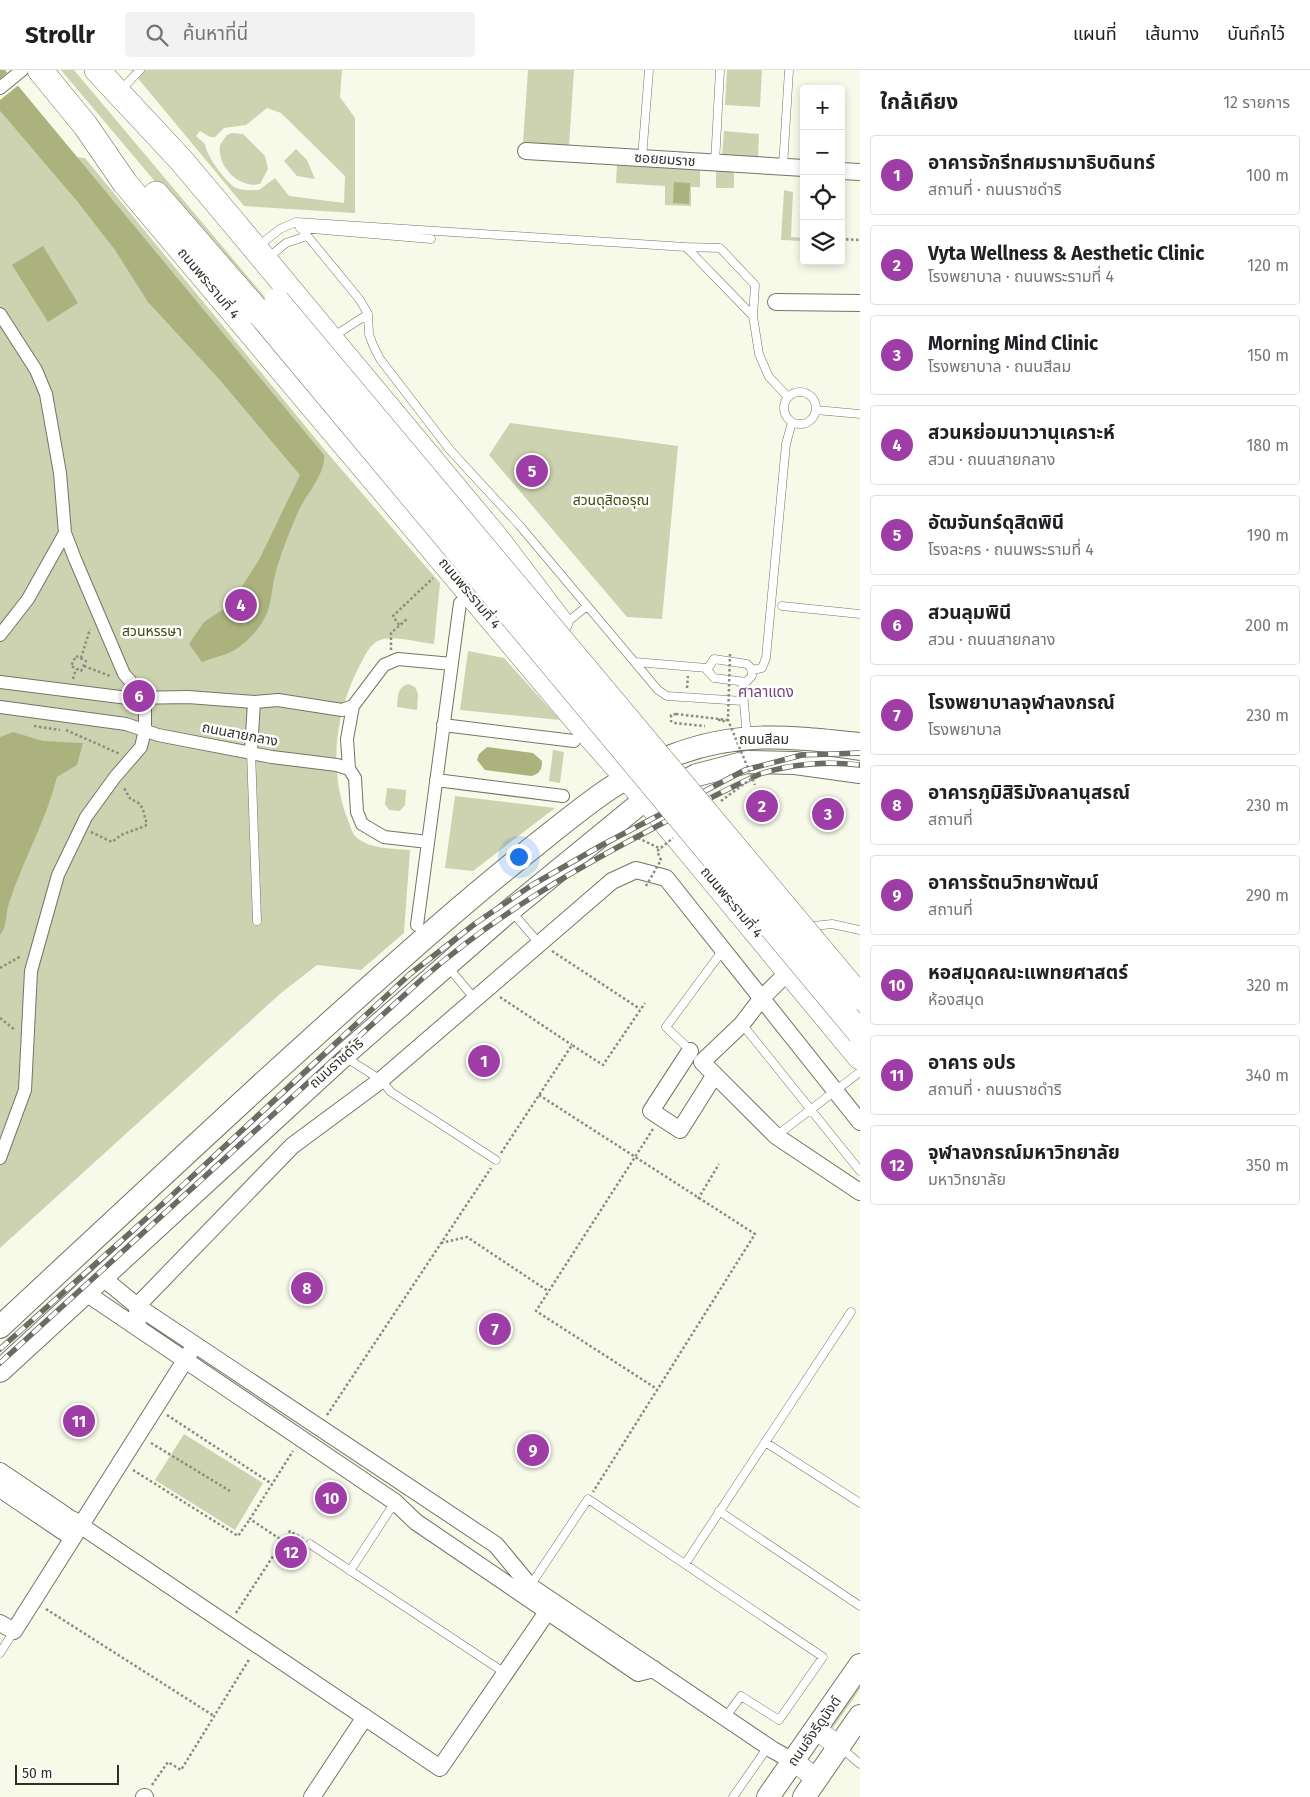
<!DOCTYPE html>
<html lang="th">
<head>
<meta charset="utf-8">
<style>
	:root { --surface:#fff; --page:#f2f2f2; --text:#202124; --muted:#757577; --line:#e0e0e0; --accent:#9d3da5 }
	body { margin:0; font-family:"Fira Sans","Noto Sans Thai",sans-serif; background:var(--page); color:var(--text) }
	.controls { position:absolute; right:15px; top:15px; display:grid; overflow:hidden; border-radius:5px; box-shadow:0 2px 8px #0003 }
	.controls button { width:45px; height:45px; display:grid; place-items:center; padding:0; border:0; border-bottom:1px solid var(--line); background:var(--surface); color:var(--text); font:25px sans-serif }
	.scale { position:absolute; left:15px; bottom:12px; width:104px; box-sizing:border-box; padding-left:5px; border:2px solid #2f302a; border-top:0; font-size:14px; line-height:18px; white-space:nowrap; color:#2f302a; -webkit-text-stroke:4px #fff; paint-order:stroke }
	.you { position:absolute; left:518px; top:786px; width:18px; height:18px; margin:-12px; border:4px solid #fff; border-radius:50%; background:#1a73e8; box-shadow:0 0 0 8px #1a73e833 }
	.badge { display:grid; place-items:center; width:32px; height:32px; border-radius:50%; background:var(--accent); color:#fff; font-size:16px; font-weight:700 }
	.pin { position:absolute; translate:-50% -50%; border:2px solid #fff; box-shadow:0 1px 5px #0006 }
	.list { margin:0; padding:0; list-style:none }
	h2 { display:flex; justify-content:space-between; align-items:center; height:65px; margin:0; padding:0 20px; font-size:21px }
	h2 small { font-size:16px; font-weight:400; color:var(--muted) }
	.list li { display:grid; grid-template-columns:32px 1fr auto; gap:15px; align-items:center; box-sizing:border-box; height:80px; margin:0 10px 10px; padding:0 10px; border:1px solid var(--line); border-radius:5px }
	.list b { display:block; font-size:19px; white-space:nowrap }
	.list p { margin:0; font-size:16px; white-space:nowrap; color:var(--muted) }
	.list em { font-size:16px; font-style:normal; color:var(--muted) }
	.icon { flex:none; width:28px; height:28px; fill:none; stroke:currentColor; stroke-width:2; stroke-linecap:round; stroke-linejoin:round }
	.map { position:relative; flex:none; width:860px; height:1727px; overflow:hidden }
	header { display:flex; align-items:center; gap:30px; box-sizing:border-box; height:70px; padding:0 25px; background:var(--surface); border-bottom:1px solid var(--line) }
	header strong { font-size:24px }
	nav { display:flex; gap:28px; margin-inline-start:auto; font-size:18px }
	.search { width:350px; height:45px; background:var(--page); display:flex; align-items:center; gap:12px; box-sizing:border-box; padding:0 18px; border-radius:5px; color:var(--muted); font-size:19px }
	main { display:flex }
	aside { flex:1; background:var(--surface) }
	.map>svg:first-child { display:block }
</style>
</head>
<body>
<header>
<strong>Strollr</strong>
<div class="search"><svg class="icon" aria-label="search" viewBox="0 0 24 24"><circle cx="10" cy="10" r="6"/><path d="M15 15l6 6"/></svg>ค้นหาที่นี่</div>
<nav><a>แผนที่</a><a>เส้นทาง</a><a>บันทึกไว้</a></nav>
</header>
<main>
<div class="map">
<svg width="860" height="1727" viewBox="0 0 860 1727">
	<rect width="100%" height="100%" fill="#f7fae9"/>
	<path fill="#cdd3b0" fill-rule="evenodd" d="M61 0H74L269 232 260 236Z
		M131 0H342L340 27 355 48V143L244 136ZM267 38 281 43 345 106 344 133 289 126 275 108 259 120C252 120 243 121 236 118 227 114 205 84 205 74L196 66 200 61 210 67H215L224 58 246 55Z
		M528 0H574L569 76 523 73Z
		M727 0H762L760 37 725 35Z
		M0 41 36 83 85 88 329 385 440 513 434 574C421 573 396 566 384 569 371 571 366 584 360 595 335 642 328 700 348 750 350 755 352 763 356 767 371 780 392 778 410 780L404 863 361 900 317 895 280 924 0 1178Z
		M724 61 759 64 758 88 722 86Z
		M232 63 243 64 265 86 268 99 260 114C238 119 217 96 220 75L227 65Z
		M296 79 307 90 315 109 297 106 284 91Z
		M617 95 700 99V117H691V136L665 135V116L616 113Z
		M716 100H734V118H716Z
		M784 120 793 122 791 167 804 168V171L781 170Z
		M510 353 678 376 662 549 627 547 489 385Z
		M468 581 504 588 560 650 460 640Z
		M409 614 415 617 418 624 417 640 397 637C398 627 397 616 409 614Z
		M553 680 564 682 560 713 549 711Z
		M387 718 406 720 405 735 400 741 389 740 385 734Z
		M455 726 555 738 473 801 445 798Z
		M184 1364 263 1413 235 1460 155 1410Z
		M860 1611V1619L833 1658 830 1659 829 1656Z"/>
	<path fill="#abb27d" d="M0 0H5L324 385C326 403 307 423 299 440 290 460 281 483 275 505 271 520 272 536 264 549 259 560 242 577 231 582 222 586 212 588 202 592L189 574 204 552 231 534 260 488 300 405 219 309 148 232 115 180 77 131 0 41Z
		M674 112 690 113 689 134 673 133Z
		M43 176 78 233 48 252 12 195Z
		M13 662 43 671 83 673 77 695 57 707C46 751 23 790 9 833 5 845 8 855 0 865V667Z
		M487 677 533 683 542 691C542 699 540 704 531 706L485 700 477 690 479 684Z"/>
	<path fill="#f7fae9" d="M9 1 20 14 0 30V9Z"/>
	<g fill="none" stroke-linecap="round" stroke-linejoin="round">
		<g stroke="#737566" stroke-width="9">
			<path id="service" d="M121 20 140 0
				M642 88 649 0
				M715 93 720 0
				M783 97 789 0
				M296 152 360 230 368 244 369 264 373 275 380 289 450 380 520 456 658 620 667 626 743 631
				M300 158 431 169
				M257 177 280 159 296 152 686 177 753 246 759 284 769 307 788 327
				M686 177 720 178 755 215 753 246
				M268 188 286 173 307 166
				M334 266 368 244
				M784 338a16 16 0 1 1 32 0a16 16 0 1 1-32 0Z
				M816 340 860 344
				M782 536 860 544
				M565 554 587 536
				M714 589 747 594 751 598 752 606 746 612 714 608 707 600Z
				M635 592 707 598
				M752 600 762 598 766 588 786 374 792 352
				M742 612 747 666
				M251 681 257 851
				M512 842 538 872
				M813 856 832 854 860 860
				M448 897 474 928
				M742 954 860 1101
				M692 982 666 957 723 880
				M345 987 381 1010 391 1022 496 1090
				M776 1066 860 1002
				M765 1372 860 1433
				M719 1441 860 1536
				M310 1474 505 1603
				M685 1494 851 1242
				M350 1501 395 1432
				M530 1516 588 1429 823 1587 779 1650 741 1626 725 1648
				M0 1583 14 1561
				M840 1677 860 1694
				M733 1727 768 1677"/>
		</g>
		<g stroke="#737566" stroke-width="14">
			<path id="pedestrian" d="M0 18 22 0
				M0 244 36 300 46 324 60 403 65 463 75 489 124 604 145 628V660L141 677 115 707 86 747 58 805 31 901 25 1020 0 1088
				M0 565 28 529 65 463
				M0 612 128 628 188 627 254 632 278 630 342 640 353 636 384 595 398 589 452 594
				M0 637 126 654 158 665 272 687 337 695 349 699 355 708 357 742 362 754 384 767 428 772
				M443 655 574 671
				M251 681 254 632
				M349 699 347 669 353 636
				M436 710 563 726
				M417 855 460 533"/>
		</g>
		<g stroke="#737566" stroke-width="18">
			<path id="minor" d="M526 81 804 98
				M841 101 860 102
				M776 232 860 233
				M789 901 761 929 742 954 702 992 776 1066 860 1122
				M690 981 651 1041 680 1060 714 1006
				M103 1208 137 1236 496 1475 530 1516 773 1680 793 1691
				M86 1223 395 1432 416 1452 638 1603 654 1599
				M138 1258 137 1236 292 1076 381 1010 612 811 636 800 666 808 860 1052
				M0 1401 440 1698 554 1532
				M0 1419 65 1463 74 1450
				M0 1553 14 1561 191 1281
				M144 1727H145
				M312 1727 365 1647"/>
		</g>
		<g stroke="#737566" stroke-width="21">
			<path id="tertiary" d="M815 1659 839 1676
				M793 1691 817 1709"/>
		</g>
		<g stroke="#737566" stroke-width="24">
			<path id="secondary" d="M0 1257C144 1123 287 988 435 859 472 827 509 796 547 766 587 734 625 703 674 685 741 660 791 667 860 674
				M0 1301 344 985 510 840 637 736 697 705 747 692 795 693 860 702
				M768 1727 860 1595
				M804 1727 860 1646"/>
		</g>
		<g stroke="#737566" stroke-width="26">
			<path id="primary" d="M40 0 85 55 125 113 593 669 654 738 860 987
				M97 0 181 90 234 153 497 469 560 552
				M156 124 261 245"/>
		</g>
		<path stroke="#8a8c81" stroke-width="2.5" stroke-dasharray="2.5 2.5" stroke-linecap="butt" d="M841 169 860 170
			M399 555 393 546 433 508
			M391 580V563L407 549
			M76 586 86 591 81 601 71 596Z
			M81 588 90 559
			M84 596 110 606
			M73 609 76 599
			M687 618 688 606
			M676 644 671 645V651L674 653 705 656
			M718 650H723L725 654
			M34 656 60 660
			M66 660 120 684
			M91 762 112 772 121 765 145 756 147 754C143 743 144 732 131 730L124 718
			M638 768 661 779
			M552 881 640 939
			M0 898 21 886
			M500 927 572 975
			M0 948 15 960
			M539 1025 755 1164 593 1422
			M653 1059 536 1241 657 1319
			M501 1083 572 975 603 995 645 933
			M698 1129 719 1094
			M441 1173 467 1167 548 1221
			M167 1345 272 1414
			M327 1345 491 1098
			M151 1373 230 1421
			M133 1400 238 1466 250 1449
			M283 1471 290 1461 303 1469
			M46 1539 214 1646
			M236 1543 283 1471 250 1449 293 1381
			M152 1715 168 1692 181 1700 250 1588"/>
		<use href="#service" stroke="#fff" stroke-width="8"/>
		<use href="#pedestrian" stroke="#fff" stroke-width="12"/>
		<use href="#minor" stroke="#fff" stroke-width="16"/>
		<use href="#tertiary" stroke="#fff" stroke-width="20"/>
		<use href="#secondary" stroke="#fff" stroke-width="22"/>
		<use href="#primary" stroke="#fff" stroke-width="25"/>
		<g stroke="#6a6c63" stroke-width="5.5">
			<path id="rail" d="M0 1279 168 1129 410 904 476 853 532 815 602 775 745 700 802 685 860 683
				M0 1293 422 909C492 848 566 804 648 761 685 741 722 721 760 704 794 693 825 691 860 695"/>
		</g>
		<use href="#rail" stroke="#fff" stroke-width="4" stroke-dasharray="11" stroke-linecap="butt"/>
		<g stroke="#737566" stroke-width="26" stroke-linecap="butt">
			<path id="primary-bridge" d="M277 231 860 927
				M261 245 860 963"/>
		</g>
		<path stroke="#8a8c81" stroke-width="2.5" stroke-dasharray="2.5 2.5" stroke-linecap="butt" d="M730 584 728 650 755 715
			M676 644 728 650
			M721 731 752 708
			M646 816 661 790 657 781 673 768"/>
		<use href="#primary-bridge" stroke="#fff" stroke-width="25"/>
	</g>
	<g text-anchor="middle" stroke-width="5" stroke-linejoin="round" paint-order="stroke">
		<g font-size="14" fill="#2f302a" stroke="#fff">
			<text transform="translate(665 89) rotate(4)" y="5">ซอยยมราช</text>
			<text transform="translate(209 213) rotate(50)" y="5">ถนนพระรามที่ 4</text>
			<text transform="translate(470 523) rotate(50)" y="5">ถนนพระรามที่ 4</text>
			<text transform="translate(240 664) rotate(11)" y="5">ถนนสายกลาง</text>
			<text x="764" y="674">ถนนสีลม</text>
			<text transform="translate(732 832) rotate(50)" y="5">ถนนพระรามที่ 4</text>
			<text transform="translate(336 993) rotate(-42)" y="5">ถนนราชดำริ</text>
			<text transform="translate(814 1661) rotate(-55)" y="5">ถนนอังรีดูนังต์</text>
		</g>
		<g font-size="14" fill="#424706" stroke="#fff">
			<text x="611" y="435">สวนดุสิตอรุณ</text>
			<text x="152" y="566">สวนหรรษา</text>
		</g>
		<g font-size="15" fill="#734276" stroke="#fff">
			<text x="766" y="627">ศาลาแดง</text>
		</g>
	</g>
</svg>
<div class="controls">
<button>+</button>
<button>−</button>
<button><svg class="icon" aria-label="locate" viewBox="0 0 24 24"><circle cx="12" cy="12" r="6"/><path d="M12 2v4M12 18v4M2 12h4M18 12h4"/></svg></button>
<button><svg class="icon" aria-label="layers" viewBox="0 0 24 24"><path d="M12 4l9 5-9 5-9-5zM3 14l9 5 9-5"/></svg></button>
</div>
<div class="scale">50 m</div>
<div class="you"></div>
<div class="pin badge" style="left:484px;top:991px">1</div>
<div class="pin badge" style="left:762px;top:736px">2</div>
<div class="pin badge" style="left:828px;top:744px">3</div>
<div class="pin badge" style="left:241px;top:535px">4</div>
<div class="pin badge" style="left:532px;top:401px">5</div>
<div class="pin badge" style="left:139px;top:626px">6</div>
<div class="pin badge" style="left:495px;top:1259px">7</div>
<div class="pin badge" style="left:307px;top:1218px">8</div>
<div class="pin badge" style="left:533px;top:1380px">9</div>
<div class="pin badge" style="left:331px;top:1428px">10</div>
<div class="pin badge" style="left:79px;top:1351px">11</div>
<div class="pin badge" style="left:291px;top:1482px">12</div>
</div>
<aside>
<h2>ใกล้เคียง<small>12 รายการ</small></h2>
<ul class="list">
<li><span class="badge">1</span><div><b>อาคารจักรีทศมรามาธิบดินทร์</b><p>สถานที่ · ถนนราชดำริ</p></div><em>100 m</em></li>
<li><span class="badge">2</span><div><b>Vyta Wellness &amp; Aesthetic Clinic</b><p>โรงพยาบาล · ถนนพระรามที่ 4</p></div><em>120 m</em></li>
<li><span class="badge">3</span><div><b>Morning Mind Clinic</b><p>โรงพยาบาล · ถนนสีลม</p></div><em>150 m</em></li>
<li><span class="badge">4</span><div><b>สวนหย่อมนาวานุเคราะห์</b><p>สวน · ถนนสายกลาง</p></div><em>180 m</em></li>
<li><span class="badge">5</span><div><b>อัฒจันทร์ดุสิตพินี</b><p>โรงละคร · ถนนพระรามที่ 4</p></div><em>190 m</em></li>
<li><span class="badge">6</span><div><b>สวนลุมพินี</b><p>สวน · ถนนสายกลาง</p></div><em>200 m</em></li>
<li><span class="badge">7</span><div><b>โรงพยาบาลจุฬาลงกรณ์</b><p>โรงพยาบาล</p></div><em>230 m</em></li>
<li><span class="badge">8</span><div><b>อาคารภูมิสิริมังคลานุสรณ์</b><p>สถานที่</p></div><em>230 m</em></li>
<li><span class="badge">9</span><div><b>อาคารรัตนวิทยาพัฒน์</b><p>สถานที่</p></div><em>290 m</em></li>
<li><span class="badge">10</span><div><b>หอสมุดคณะแพทยศาสตร์</b><p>ห้องสมุด</p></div><em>320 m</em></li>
<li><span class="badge">11</span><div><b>อาคาร อปร</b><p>สถานที่ · ถนนราชดำริ</p></div><em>340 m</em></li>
<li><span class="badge">12</span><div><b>จุฬาลงกรณ์มหาวิทยาลัย</b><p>มหาวิทยาลัย</p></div><em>350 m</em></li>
</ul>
</aside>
</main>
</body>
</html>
